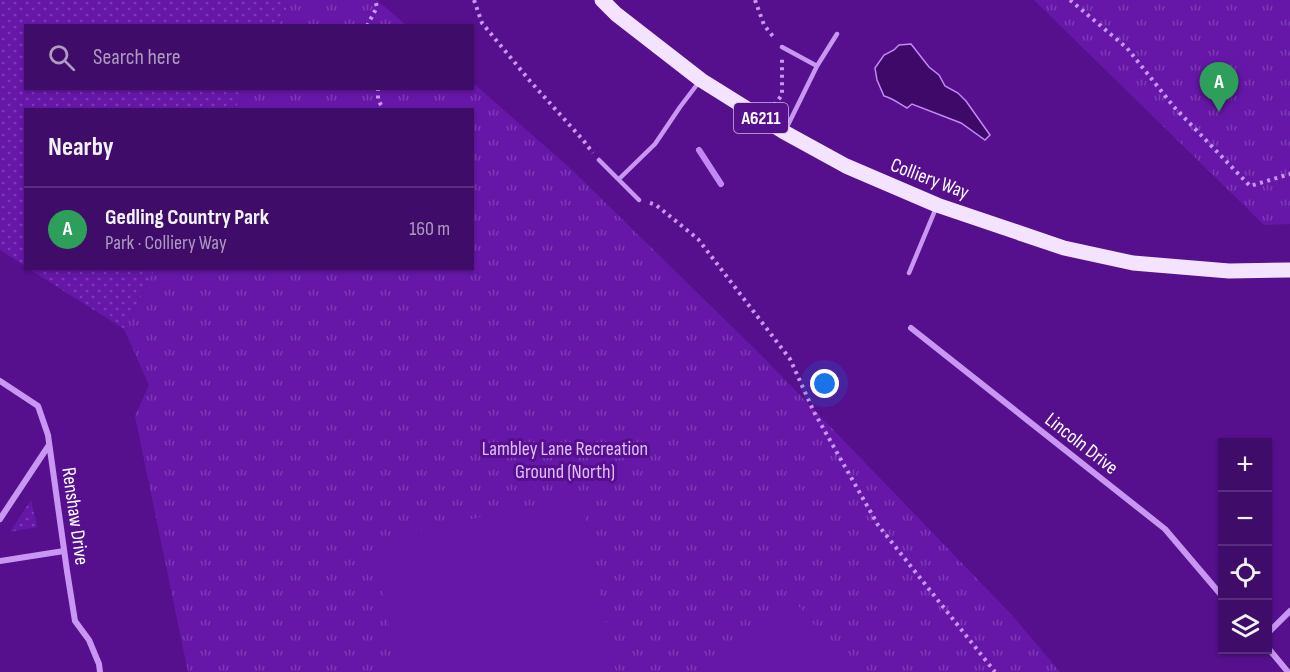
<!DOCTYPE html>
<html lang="en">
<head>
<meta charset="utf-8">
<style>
	:root { --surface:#400c6a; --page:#471570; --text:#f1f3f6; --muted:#ae9bc1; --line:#592c7e; --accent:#8aff59 }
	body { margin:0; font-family:"Sofia Sans Condensed",sans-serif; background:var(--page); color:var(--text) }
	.controls { position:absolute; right:18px; bottom:18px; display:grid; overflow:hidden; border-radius:0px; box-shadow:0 2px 4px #0004 }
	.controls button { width:54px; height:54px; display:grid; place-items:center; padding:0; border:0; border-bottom:2px solid var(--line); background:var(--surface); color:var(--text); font:30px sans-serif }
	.you { position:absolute; left:825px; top:384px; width:21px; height:21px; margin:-15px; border:4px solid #fff; border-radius:50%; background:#1a73e8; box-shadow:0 0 0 9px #1a73e833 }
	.badge { display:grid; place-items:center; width:39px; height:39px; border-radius:50%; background:var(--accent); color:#fff; font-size:20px; font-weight:700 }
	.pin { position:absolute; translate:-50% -50px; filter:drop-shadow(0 2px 3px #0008) }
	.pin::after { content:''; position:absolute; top:32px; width:21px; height:18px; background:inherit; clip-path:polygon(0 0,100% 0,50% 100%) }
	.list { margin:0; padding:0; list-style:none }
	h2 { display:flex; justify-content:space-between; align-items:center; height:78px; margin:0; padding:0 24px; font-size:26px }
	h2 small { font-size:20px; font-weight:400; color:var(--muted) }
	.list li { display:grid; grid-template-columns:39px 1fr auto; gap:18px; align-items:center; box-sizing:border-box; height:84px; padding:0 24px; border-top:2px solid var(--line) }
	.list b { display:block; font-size:22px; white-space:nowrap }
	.list p { margin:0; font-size:20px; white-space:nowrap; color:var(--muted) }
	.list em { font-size:20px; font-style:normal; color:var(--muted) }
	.icon { flex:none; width:33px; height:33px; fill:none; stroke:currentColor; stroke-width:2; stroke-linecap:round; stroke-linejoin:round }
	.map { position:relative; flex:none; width:1290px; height:672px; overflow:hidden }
	.search { position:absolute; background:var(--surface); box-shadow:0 2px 4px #0004; left:24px; top:24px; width:450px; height:66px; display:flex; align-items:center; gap:15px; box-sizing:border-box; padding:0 21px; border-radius:0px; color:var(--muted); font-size:22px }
	.panel { position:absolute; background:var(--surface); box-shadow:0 2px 4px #0004; left:24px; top:108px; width:450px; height:162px; border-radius:0px }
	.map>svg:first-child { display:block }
</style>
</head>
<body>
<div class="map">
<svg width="1290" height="672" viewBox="0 0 1290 672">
	<defs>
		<pattern id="grass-dots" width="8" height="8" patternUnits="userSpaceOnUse" patternTransform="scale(1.5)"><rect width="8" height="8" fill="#6617a8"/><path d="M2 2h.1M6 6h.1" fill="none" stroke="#7d3ab5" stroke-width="1.8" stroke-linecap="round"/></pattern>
		<pattern id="park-tufts" width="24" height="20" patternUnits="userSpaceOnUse" patternTransform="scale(1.5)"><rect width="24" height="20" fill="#6617a8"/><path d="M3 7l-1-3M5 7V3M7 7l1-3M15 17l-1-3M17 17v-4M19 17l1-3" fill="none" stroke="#7d3ab5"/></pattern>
	</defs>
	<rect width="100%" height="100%" fill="#56108d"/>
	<path fill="url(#grass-dots)" d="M0 0H291L278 25 26 26V88L246 89 235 109 26 110 25 266 0 250Z
		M29 269H155L124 329Z
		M31 500 37 527 10 532Z"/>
	<path fill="url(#park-tufts)" d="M291 0H377L406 25H278Z
		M1034 0H1290V224L1264 225Z
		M473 83 571 169 764 358 1012 615 1060 672H188L135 416 149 385 124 329 155 269 472 268V110L235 109 246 89 472 88Z"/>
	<path fill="#6617a8" d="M580 495 616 672H398L372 541Z
		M797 604 853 672H715Z"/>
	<path fill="#3f0969" stroke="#c388f6" stroke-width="1.5" d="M911 44 929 67 939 75 945 86 958 93 966 101 990 135 985 140 961 123 912 104 907 108C899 104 893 98 884 96L877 80 875 68 884 55 894 50 899 45Z"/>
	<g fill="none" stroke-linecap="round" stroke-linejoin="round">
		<path stroke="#c388f6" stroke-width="6" d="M699 150 721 184"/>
		<path stroke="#c997f3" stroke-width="4" stroke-dasharray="3 4.5" stroke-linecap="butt" d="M474 0 482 23 530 81 583 140 593 153
			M755 0 764 25 775 39
			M1070 0 1127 48 1174 107 1250 186 1290 174
			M367 26 377 7 375 0
			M378 88V100L384 110
			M774 105 782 95V59
			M650 203 656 205 698 239 790 359 814 412 878 525 995 672"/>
		<path stroke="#c997f3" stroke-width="4.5" d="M782 47 817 66
			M786 129 817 66 837 34
			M599 160 639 200
			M619 179 655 144 680 107 699 82
			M909 273 936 208"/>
		<path stroke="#c997f3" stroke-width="6" d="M911 328 1165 529 1222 596
			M0 381 38 406 48 435 67 571 75 621 89 640 99 664 100 672
			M0 519 49 445
			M0 561 64 551
			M1268 633 1290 611
			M1268 648 1288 672"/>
		<path stroke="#f4e3ff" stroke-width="15" d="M602 0 616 14 701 80 784 132 846 166 937 205 1064 248 1133 263 1229 271 1290 270"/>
	</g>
	<g text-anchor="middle" stroke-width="6" stroke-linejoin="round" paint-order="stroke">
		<rect fill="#56108d" stroke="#ccb7dd" stroke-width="1.5" x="734" y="103" width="54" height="30" rx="4.5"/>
		<g font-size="18" font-weight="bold" fill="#fff">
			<text x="761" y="124">A6211</text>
		</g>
		<g font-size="20" fill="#fff" stroke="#56108d">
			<text transform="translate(930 178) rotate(21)" y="7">Colliery Way</text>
			<text transform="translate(1082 443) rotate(38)" y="7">Lincoln Drive</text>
			<text transform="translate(76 516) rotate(82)" y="7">Renshaw Drive</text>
		</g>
		<g font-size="20" fill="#e0befd" stroke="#56108d">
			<text x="565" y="455">Lambley Lane Recreation<tspan x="565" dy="23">Ground (North)</tspan></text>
		</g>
	</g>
</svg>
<div class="controls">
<button>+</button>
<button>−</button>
<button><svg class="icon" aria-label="locate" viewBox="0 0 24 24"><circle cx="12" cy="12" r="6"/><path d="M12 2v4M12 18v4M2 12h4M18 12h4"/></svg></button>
<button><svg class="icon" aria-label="layers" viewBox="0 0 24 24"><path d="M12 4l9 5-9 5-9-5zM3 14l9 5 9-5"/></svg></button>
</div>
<div class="you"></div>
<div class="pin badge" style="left:1219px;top:112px;background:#2e9e5b">A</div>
<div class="search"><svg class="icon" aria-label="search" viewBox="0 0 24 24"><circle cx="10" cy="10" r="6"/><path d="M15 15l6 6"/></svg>Search here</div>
<section class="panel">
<h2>Nearby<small></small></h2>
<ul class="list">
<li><span class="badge" style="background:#2e9e5b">A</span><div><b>Gedling Country Park</b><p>Park · Colliery Way</p></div><em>160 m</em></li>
</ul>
</section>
</div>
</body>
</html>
